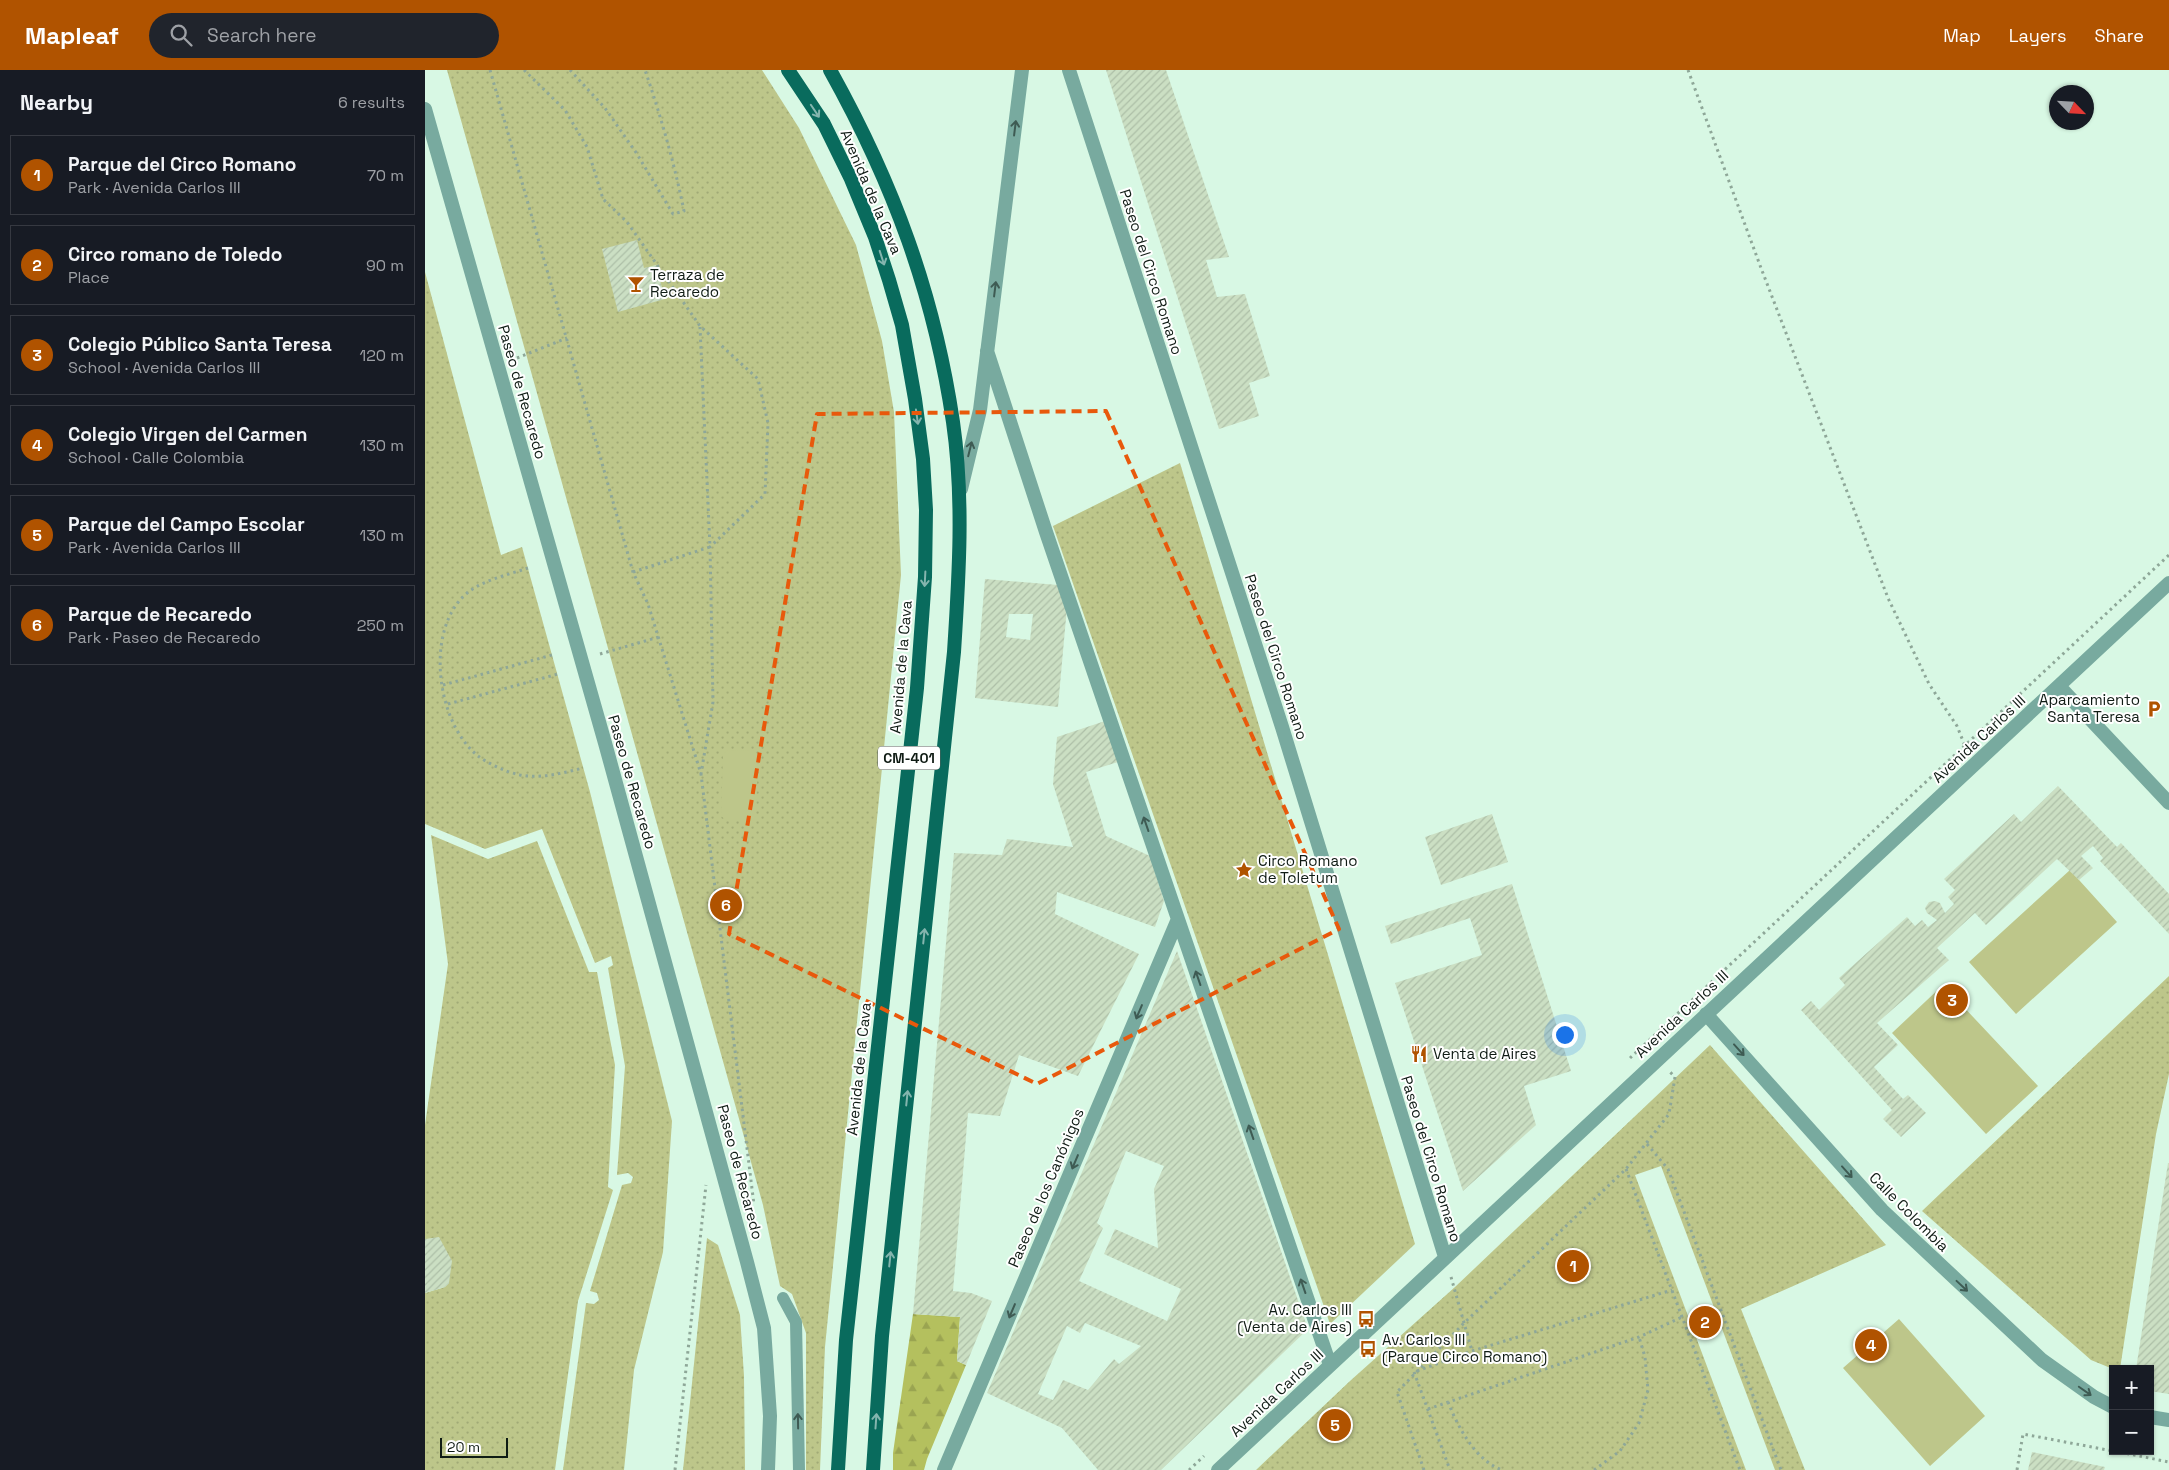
<!DOCTYPE html>
<html lang="en">
<head>
<meta charset="utf-8">
<style>
	:root { --surface:#171b24; --page:#20242c; --text:#f1f3f6; --muted:#9ea1a6; --line:#363941; --accent:#b05300 }
	body { margin:0; font-family:"Space Grotesk",sans-serif; background:var(--page); color:var(--text) }
	.controls { position:absolute; right:15px; bottom:15px; display:grid; overflow:hidden; border-radius:0px; box-shadow:0 1px 4px #0004 }
	.controls button { width:45px; height:45px; display:grid; place-items:center; padding:0; border:0; border-bottom:1px solid var(--line); background:var(--surface); color:var(--text); font:25px sans-serif }
	.compass { position:absolute; left:1624px; top:15px; width:45px; height:45px; border-radius:50%; background:var(--surface); box-shadow:0 1px 4px #0004; rotate:115deg }
	.scale { position:absolute; left:15px; bottom:12px; width:68px; box-sizing:border-box; padding-left:5px; border:2px solid #0f1b14; border-top:0; font-size:14px; line-height:18px; white-space:nowrap; color:#0f1b14; -webkit-text-stroke:4px #fff; paint-order:stroke }
	.you { position:absolute; left:1139px; top:964px; width:18px; height:18px; margin:-12px; border:4px solid #fff; border-radius:50%; background:#1a73e8; box-shadow:0 0 0 8px #1a73e833 }
	.badge { display:grid; place-items:center; width:32px; height:32px; border-radius:50%; background:var(--accent); color:#fff; font-size:16px; font-weight:700 }
	.pin { position:absolute; translate:-50% -50%; border:2px solid #fff; box-shadow:0 1px 5px #0006 }
	.list { margin:0; padding:0; list-style:none }
	h2 { display:flex; justify-content:space-between; align-items:center; height:65px; margin:0; padding:0 20px; font-size:21px }
	h2 small { font-size:16px; font-weight:400; color:var(--muted) }
	.list li { display:grid; grid-template-columns:32px 1fr auto; gap:15px; align-items:center; box-sizing:border-box; height:80px; margin:0 10px 10px; padding:0 10px; border:1px solid var(--line); border-radius:0px }
	.list b { display:block; font-size:19px; white-space:nowrap }
	.list p { margin:0; font-size:16px; white-space:nowrap; color:var(--muted) }
	.list em { font-size:16px; font-style:normal; color:var(--muted) }
	.icon { flex:none; width:28px; height:28px; fill:none; stroke:currentColor; stroke-width:2; stroke-linecap:round; stroke-linejoin:round }
	.map { position:relative; flex:none; width:1744px; height:1400px; overflow:hidden }
	header { display:flex; align-items:center; gap:30px; box-sizing:border-box; height:70px; padding:0 25px; background:var(--accent); color:#fff }
	header strong { font-size:24px }
	nav { display:flex; gap:28px; margin-inline-start:auto; font-size:18px }
	.search { width:350px; height:45px; background:var(--page); display:flex; align-items:center; gap:12px; box-sizing:border-box; padding:0 18px; border-radius:28px; color:var(--muted); font-size:19px }
	main { display:flex }
	aside { flex:1; background:var(--surface) }
	.map>svg:first-child { display:block }
</style>
</head>
<body>
<header>
<strong>Mapleaf</strong>
<div class="search"><svg class="icon" aria-label="search" viewBox="0 0 24 24"><circle cx="10" cy="10" r="6"/><path d="M15 15l6 6"/></svg>Search here</div>
<nav><a>Map</a><a>Layers</a><a>Share</a></nav>
</header>
<main>
<aside>
<h2>Nearby<small>6 results</small></h2>
<ul class="list">
<li><span class="badge">1</span><div><b>Parque del Circo Romano</b><p>Park · Avenida Carlos III</p></div><em>70 m</em></li>
<li><span class="badge">2</span><div><b>Circo romano de Toledo</b><p>Place</p></div><em>90 m</em></li>
<li><span class="badge">3</span><div><b>Colegio Público Santa Teresa</b><p>School · Avenida Carlos III</p></div><em>120 m</em></li>
<li><span class="badge">4</span><div><b>Colegio Virgen del Carmen</b><p>School · Calle Colombia</p></div><em>130 m</em></li>
<li><span class="badge">5</span><div><b>Parque del Campo Escolar</b><p>Park · Avenida Carlos III</p></div><em>130 m</em></li>
<li><span class="badge">6</span><div><b>Parque de Recaredo</b><p>Park · Paseo de Recaredo</p></div><em>250 m</em></li>
</ul>
</aside>
<div class="map">
<svg width="1744" height="1400" viewBox="0 0 1744 1400">
	<defs>
		<pattern id="green-dots" width="8" height="8" patternUnits="userSpaceOnUse" patternTransform="scale(1.25)"><rect width="8" height="8" fill="#bdc68a"/><path d="M2 2h.1M6 6h.1" fill="none" stroke="#a1aa76" stroke-width="1.8" stroke-linecap="round"/></pattern>
		<pattern id="forest-firs" width="22" height="20" patternUnits="userSpaceOnUse" patternTransform="scale(1.25)"><rect width="22" height="20" fill="#b4c05e"/><path d="M5 1l3.5 6h-7zM16 11l3.5 6h-7z" fill="#9aa451"/></pattern>
		<pattern id="building-hatch" width="6" height="6" patternUnits="userSpaceOnUse" patternTransform="scale(1.25)"><rect width="6" height="6" fill="#cbdfc3"/><path d="M-1 1l2-2M0 6l6-6M5 7l2-2" fill="none" stroke="#adbfa7"/></pattern>
	</defs>
	<rect width="100%" height="100%" fill="#d8f8e4"/>
	<path fill="url(#green-dots)" d="M22 0H337L374 58 431 175 457 271 469 342 476 505 400 1277 395 1400H381V1263L367 1224 355 1216 338 1135Z
		M0 202 76 485 97 477 165 722 247 1051 238 1182 209 1300 199 1400H138L161 1233 169 1234 174 1230 172 1223 165 1221 197 1115 206 1113 208 1107 203 1103 192 1105 200 996 183 898 188 895 186 886 170 893 117 759 60 779 0 754Z
		M755 393 990 1174 905 1254 628 456Z
		M6 765 63 789 112 771 164 902H172L190 995 183 1117 188 1120 153 1231 130 1400H0V1223L20 1217 24 1213 0 1169V1055L23 894Z
		M1744 906V1004L1731 1064 1695 1299H1688L1666 1290 1497 1141Z
		M1285 975 1461 1175 1316 1239 1380 1400H1350L1236 1096 1210 1105 1321 1400H831L925 1311 1030 1217Z
		M282 1168 293 1175 315 1245 319 1306 320 1400H258Z"/>
	<path fill="url(#forest-firs)" d="M488 1244 535 1247 532 1291 541 1295 502 1389 499 1400H468V1383Z"/>
	<path fill="#bdc68a" d="M302 680 329 681 333 685 331 746 328 751H302L296 746 298 685Z
		M1645 800 1692 852 1591 944 1544 892Z
		M1518 915 1613 1016 1561 1064 1467 963Z
		M1474 1249 1560 1346 1505 1396 1418 1298Z"/>
	<path fill="url(#building-hatch)" fill-rule="evenodd" d="M681 0H741L804 187 781 190 792 227 820 224 845 306 824 313 834 346 794 359Z
		M212 170 219 198 231 195 240 229 193 242 177 179Z
		M560 509 633 515 642 537 633 637 550 628ZM584 544H608L605 570 581 567Z
		M680 651 693 692 661 702 681 766 725 786 739 831 730 857 632 822 630 844 714 884 653 1006 594 985 575 1046 543 1043 528 1221 546 1223 567 1231 541 1295 532 1291 535 1247 488 1244 529 783 577 785 582 769 648 777 628 714 632 667Z
		M1633 716 1692 777 1696 773 1744 824V864L1675 791 1678 788 1668 776 1656 786 1668 798 1654 810 1632 789 1561 855 1550 843 1512 878 1524 890 1452 953 1473 975 1449 997 1478 1029 1483 1025 1501 1043 1476 1067 1458 1049 1467 1040 1376 940 1386 931 1394 940 1420 915 1414 908 1482 847 1490 856 1497 850 1503 857 1512 850 1502 843 1500 838 1504 832 1510 831 1515 833 1520 843 1529 834 1523 827 1530 820 1519 809 1589 744 1596 752Z
		M1067 744 1083 792 1016 815 1000 767Z
		M1087 814 1146 1001 1099 1016 1111 1055 1038 1121 970 913 1057 885 1045 848 966 874 960 856Z
		M752 881 883 1259 736 1400H673L637 1358 562 1323ZM701 1081 739 1096 729 1119 733 1178 690 1159 679 1184 756 1219 742 1251 654 1211 678 1158 672 1153ZM660 1253 716 1276 694 1294 689 1289 663 1320 638 1310 628 1330 613 1324 642 1256 655 1263Z
		M1743 1093H1744V1324L1725 1321V1299H1711Z
		M14 1167 27 1191 24 1213 20 1217 0 1223V1169Z
		M1607 1382 1680 1397 1679 1400H1603Z"/>
	<g fill="none" stroke-linecap="round" stroke-linejoin="round">
		<path stroke="#8ea798" stroke-width="3" stroke-dasharray="2.5 4" stroke-linecap="butt" d="M65 0 208 502 223 534 276 704 329 1135
			M99 0 140 40 162 77 178 129 202 152 275 256 333 309 343 353 340 424 285 477 288 632 276 704
			M145 0 180 38 212 84 248 144 259 141C249 92 236 47 220 0
			M1263 0 1336 198 1463 528 1504 614 1532 656 1540 676
			M92 288 142 268
			M103 498C80 506 51 511 35 530 1 569 13 654 53 686 64 694 81 702 95 705 116 709 138 703 158 698
			M208 502 285 477 275 257
			M175 584 234 567
			M18 615 127 585
			M23 634 133 604
			M1205 988 1744 485
			M1222 1074 1243 1099 1356 1400
			M1201 1099 1315 1400
			M1026 1207 1047 1281
			M992 1301 1047 1281 1247 1220
			M989 1302 1025 1400
			M1023 1332C1033 1357 1050 1390 1077 1400
			M1003 1339 1214 1267 1257 1247
			M1689 1381 1744 1392
			M250 1400 281 1115
			M764 1400 779 1386
			M999 1400 972 1322 1039 1253 1201 1099 1244 1044 1250 1007 1245 1002
			M1169 1400 1195 1381 1214 1353 1223 1320 1220 1287 1214 1267
			M1592 1400 1598 1364 1688 1381"/>
		<path stroke="#78aa9f" stroke-width="12" d="M358 1228 371 1252 374 1400"/>
		<path stroke="#78aa9f" stroke-width="14" d="M644 0 857 657 1020 1187
			M562 281 621 462 905 1295
			M536 419 555 340 597 0
			M1634 616 1744 733
			M1281 944 1457 1140 1617 1290 1669 1327 1688 1337
			M1725 1347 1744 1350
			M519 1400 753 849
			M793 1400 1744 513"/>
		<path stroke="#78aa9f" stroke-width="14" d="M0 39 180 673 322 1192 339 1258 345 1346 343 1400"/>
		<path stroke="#096b5d" stroke-width="14" d="M363 0 399 54 426 109 450 167 464 210 477 255 490 329 498 389 501 440 500 507 492 618 421 1270 413 1400
			M405 0C468 113 509 223 528 352 539 428 534 506 529 582L457 1266 448 1400"/>
	</g>
	<defs><path id="oneway-shaft" d="M-6 0H5M1.5-3L5.5 0L1.5 3" fill="none" stroke-width="1.6" stroke-linecap="round" stroke-linejoin="round" transform="scale(1.25)"/></defs>
	<g stroke="#84b5ae">
		<use href="#oneway-shaft" transform="translate(390 41) rotate(56)"/>
		<use href="#oneway-shaft" transform="translate(457 188) rotate(72)"/>
		<use href="#oneway-shaft" transform="translate(492 347) rotate(82)"/>
		<use href="#oneway-shaft" transform="translate(500 509) rotate(93)"/>
		<use href="#oneway-shaft" transform="translate(499 866) rotate(-84)"/>
		<use href="#oneway-shaft" transform="translate(482 1028) rotate(-84)"/>
		<use href="#oneway-shaft" transform="translate(465 1189) rotate(-84)"/>
		<use href="#oneway-shaft" transform="translate(451 1351) rotate(-86)"/>
	</g>
	<g stroke="#3e5b53">
		<use href="#oneway-shaft" transform="translate(590 58) rotate(-83)"/>
		<use href="#oneway-shaft" transform="translate(570 219) rotate(-83)"/>
		<use href="#oneway-shaft" transform="translate(545 379) rotate(-76)"/>
		<use href="#oneway-shaft" transform="translate(721 754) rotate(-109)"/>
		<use href="#oneway-shaft" transform="translate(773 908) rotate(-109)"/>
		<use href="#oneway-shaft" transform="translate(714 942) rotate(113)"/>
		<use href="#oneway-shaft" transform="translate(1314 980) rotate(48)"/>
		<use href="#oneway-shaft" transform="translate(826 1062) rotate(-109)"/>
		<use href="#oneway-shaft" transform="translate(650 1092) rotate(113)"/>
		<use href="#oneway-shaft" transform="translate(1422 1102) rotate(48)"/>
		<use href="#oneway-shaft" transform="translate(878 1216) rotate(-109)"/>
		<use href="#oneway-shaft" transform="translate(1537 1216) rotate(43)"/>
		<use href="#oneway-shaft" transform="translate(587 1241) rotate(113)"/>
		<use href="#oneway-shaft" transform="translate(1660 1321) rotate(35)"/>
		<use href="#oneway-shaft" transform="translate(373 1351) rotate(-91)"/>
	</g>
	<path fill="none" stroke="#e8590c" stroke-width="4" stroke-dasharray="10 6" stroke-linejoin="round" d="M681 341 914 859 612 1014 304 864 392 344Z"/>
	<defs>
		<g id="bar-bare" transform="scale(1.35)"><path d="M-6-5H6L.8 .8V4.5H3.5V6h-7V4.5H-.8V.8Z" fill="#b05300" stroke="#fff" stroke-width="2.5" paint-order="stroke"/></g>
		<g id="parking-bare" transform="scale(1.35)"><path d="M-3.5-5.5H1a3.5 3.5 0 0 1 0 7H-1V5.5H-3.5ZM-1-3.4V-.6H.8a1.4 1.4 0 0 0 0-2.8Z" fill="#b05300" stroke="#fff" stroke-width="2.5" paint-order="stroke"/></g>
		<g id="sight-bare" transform="scale(1.35)"><path d="M0-6L1.8-2.2L6-1.7L2.9 1.2L3.7 5.4L0 3.3L-3.7 5.4L-2.9 1.2L-6-1.7L-1.8-2.2Z" fill="#b05300" stroke="#fff" stroke-width="2.5" paint-order="stroke"/></g>
		<g id="restaurant-bare" transform="scale(1.35)"><path d="M-5-6h1v4h1v-4h1v4h1v-4h1v5L-1.5 .5V6h-2V.5L-5-1ZM5-6V6H3V1.5H1.5Q1.5-4 5-6Z" fill="#b05300" stroke="#fff" stroke-width="2.5" paint-order="stroke"/></g>
		<g id="bus-bare" transform="scale(1.35)"><path d="M-5-6H5V4H4V6H2V4H-2V6H-4V4H-5ZM-3.5-4V0h7V-4ZM-3.5 1.2v1.5H-2V1.2ZM2 1.2v1.5H3.5V1.2Z" fill="#b05300" stroke="#fff" stroke-width="2.5" paint-order="stroke"/></g>
	</defs>
	<g fill-rule="evenodd">
		<use href="#bar-bare" x="211" y="214"/>
		<use href="#parking-bare" x="1729" y="639"/>
		<use href="#sight-bare" x="819" y="800"/>
		<use href="#restaurant-bare" x="994" y="984"/>
		<use href="#bus-bare" x="941" y="1249"/>
		<use href="#bus-bare" x="943" y="1279"/>
	</g>
	<g text-anchor="middle" stroke-width="4" stroke-linejoin="round" paint-order="stroke">
		<rect fill="#fff" stroke="#575f5a" stroke-width="1" x="453" y="676.5" width="62" height="23" rx="4"/>
		<g font-size="14" font-weight="bold" fill="#0f1b14">
			<text x="484" y="693">CM-401</text>
		</g>
		<g font-size="15" fill="#0f1b14" stroke="#fff">
			<text transform="translate(446 122) rotate(67)" y="5">Avenida de la Cava</text>
			<text transform="translate(726 202) rotate(72)" y="5">Paseo del Circo Romano</text>
			<text transform="translate(97 322) rotate(74)" y="5">Paseo de Recaredo</text>
			<text transform="translate(851 587) rotate(72)" y="5">Paseo del Circo Romano</text>
			<text transform="translate(476 597) rotate(-85)" y="5">Avenida de la Cava</text>
			<text transform="translate(1554 669) rotate(-43)" y="5">Avenida Carlos III</text>
			<text transform="translate(207 712) rotate(74)" y="5">Paseo de Recaredo</text>
			<text transform="translate(1257 944) rotate(-43)" y="5">Avenida Carlos III</text>
			<text transform="translate(434 999) rotate(-84)" y="5">Avenida de la Cava</text>
			<text transform="translate(1006 1089) rotate(73)" y="5">Paseo del Circo Romano</text>
			<text transform="translate(315 1102) rotate(75)" y="5">Paseo de Recaredo</text>
			<text transform="translate(621 1118) rotate(-67)" y="5">Paseo de los Canónigos</text>
			<text transform="translate(1484 1142) rotate(45)" y="5">Calle Colombia</text>
			<text transform="translate(852 1323) rotate(-43)" y="5">Avenida Carlos III</text>
		</g>
		<g font-size="15" fill="#0f1b14" stroke="#fff" text-anchor="start">
			<text x="225" y="210">Terraza de<tspan x="225" dy="17">Recaredo</tspan></text>
			<text x="1715" y="635" text-anchor="end">Aparcamiento<tspan x="1715" dy="17">Santa Teresa</tspan></text>
			<text x="833" y="796">Circo Romano<tspan x="833" dy="17">de Toletum</tspan></text>
			<text x="1008" y="989">Venta de Aires</text>
			<text x="927" y="1245" text-anchor="end">Av. Carlos III<tspan x="927" dy="17">(Venta de Aires)</tspan></text>
			<text x="957" y="1275">Av. Carlos III<tspan x="957" dy="17">(Parque Circo Romano)</tspan></text>
		</g>
	</g>
</svg>
<div class="controls">
<button>+</button>
<button>−</button>
</div>
<svg class="compass" viewBox="-18 -18 36 36"><path d="M0-13l5 13h-10z" fill="#e53935"/><path d="M0 13l5-13h-10z" fill="#9ea1a6"/></svg>
<div class="scale">20 m</div>
<div class="you"></div>
<div class="pin badge" style="left:1148px;top:1196px">1</div>
<div class="pin badge" style="left:1280px;top:1252px">2</div>
<div class="pin badge" style="left:1527px;top:930px">3</div>
<div class="pin badge" style="left:1446px;top:1275px">4</div>
<div class="pin badge" style="left:910px;top:1355px">5</div>
<div class="pin badge" style="left:301px;top:835px">6</div>
</div>
</main>
</body>
</html>
